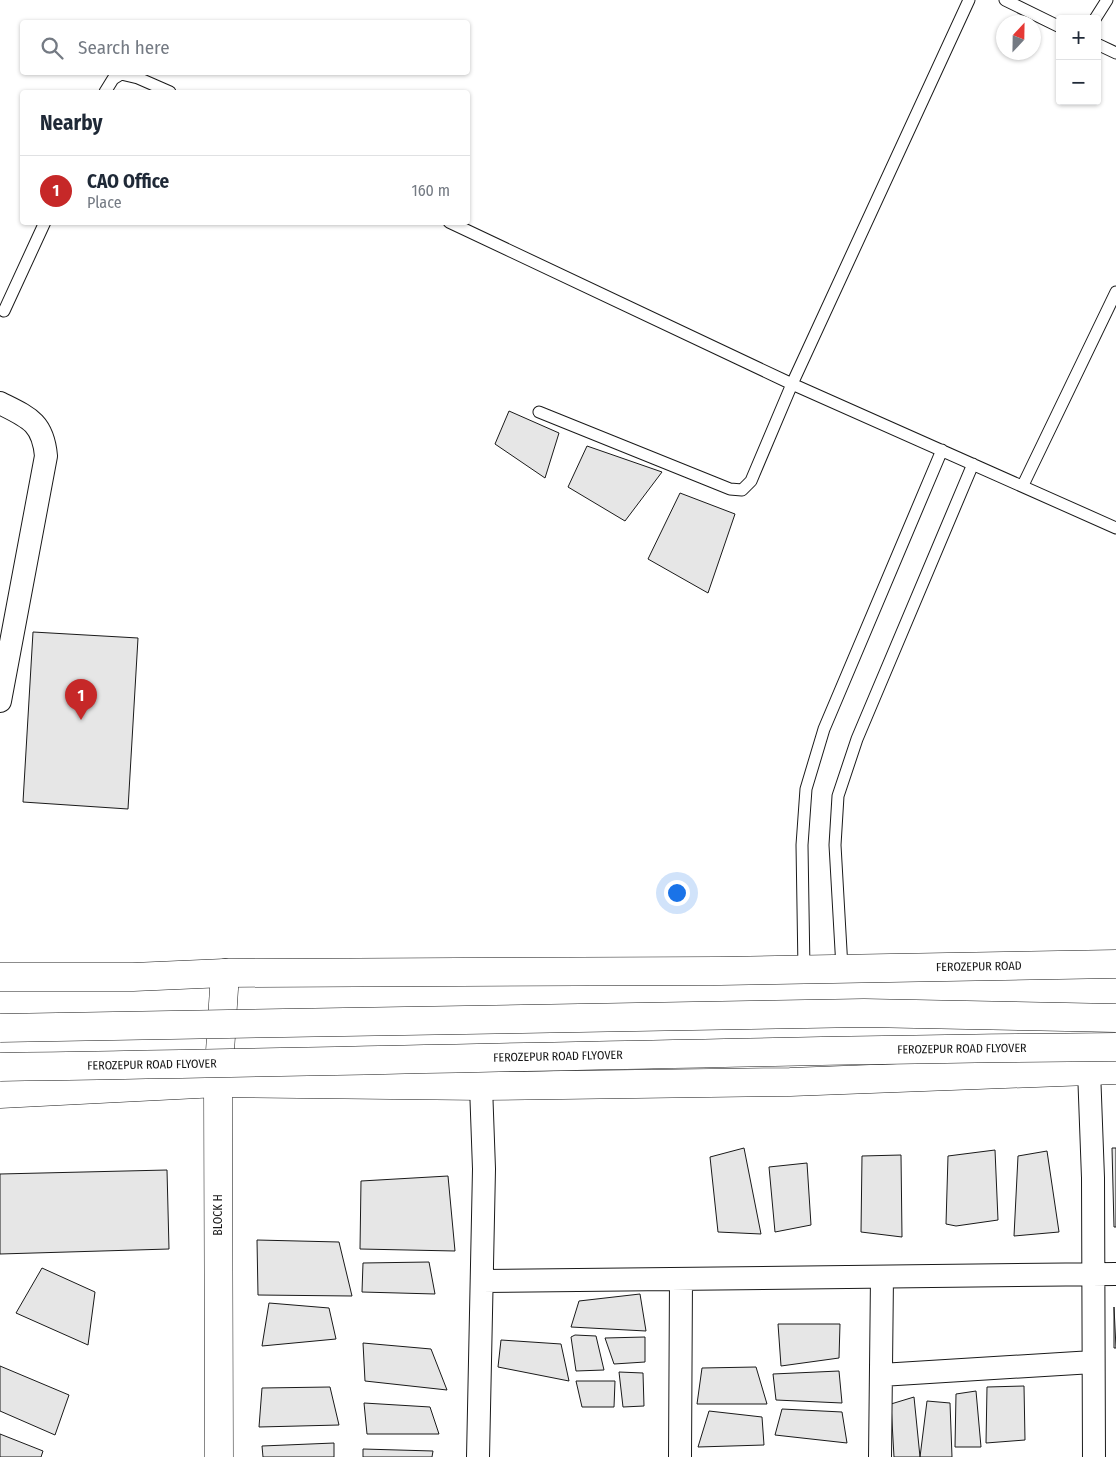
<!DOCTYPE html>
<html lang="en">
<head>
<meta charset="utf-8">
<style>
	:root { --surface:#fff; --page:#f2f2f3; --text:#1f2937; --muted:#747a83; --line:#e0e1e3; --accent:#c62828 }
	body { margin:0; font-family:"Fira Sans Condensed",sans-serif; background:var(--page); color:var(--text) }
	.controls { position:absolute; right:15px; top:15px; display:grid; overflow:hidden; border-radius:5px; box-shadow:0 1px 4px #0004 }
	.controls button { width:45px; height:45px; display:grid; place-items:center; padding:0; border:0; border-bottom:1px solid var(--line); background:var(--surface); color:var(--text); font:25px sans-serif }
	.compass { position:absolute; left:996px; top:15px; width:45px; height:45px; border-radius:50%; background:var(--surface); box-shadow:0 1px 4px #0004; rotate:22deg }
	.you { position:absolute; left:676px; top:892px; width:18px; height:18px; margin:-12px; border:4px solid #fff; border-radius:50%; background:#1a73e8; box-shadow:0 0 0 8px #1a73e833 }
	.badge { display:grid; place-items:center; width:32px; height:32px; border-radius:50%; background:var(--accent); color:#fff; font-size:16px; font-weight:700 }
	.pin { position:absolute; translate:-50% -41px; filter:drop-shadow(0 1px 2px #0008) }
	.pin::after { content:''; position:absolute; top:26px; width:18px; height:15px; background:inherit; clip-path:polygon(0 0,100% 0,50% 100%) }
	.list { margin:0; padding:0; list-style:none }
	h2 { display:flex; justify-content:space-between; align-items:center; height:65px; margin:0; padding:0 20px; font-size:21px }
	h2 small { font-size:16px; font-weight:400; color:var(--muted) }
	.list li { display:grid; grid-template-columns:32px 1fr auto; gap:15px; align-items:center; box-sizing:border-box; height:70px; padding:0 20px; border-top:1px solid var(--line) }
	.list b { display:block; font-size:19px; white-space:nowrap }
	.list p { margin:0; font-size:16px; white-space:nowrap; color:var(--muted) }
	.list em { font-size:16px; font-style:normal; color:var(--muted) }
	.icon { flex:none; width:28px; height:28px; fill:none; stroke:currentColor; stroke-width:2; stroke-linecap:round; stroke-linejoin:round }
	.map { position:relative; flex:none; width:1116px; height:1457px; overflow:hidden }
	.search { position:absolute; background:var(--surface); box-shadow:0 1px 4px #0004; left:20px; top:20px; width:450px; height:55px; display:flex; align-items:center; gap:12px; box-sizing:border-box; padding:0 18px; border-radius:5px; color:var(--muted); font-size:19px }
	.panel { position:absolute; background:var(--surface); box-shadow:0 1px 4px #0004; left:20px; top:90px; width:450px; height:135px; border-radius:5px }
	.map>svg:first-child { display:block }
</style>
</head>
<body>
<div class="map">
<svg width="1116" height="1457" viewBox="0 0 1116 1457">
	<rect width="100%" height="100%" fill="#fff"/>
	<path fill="#e6e6e6" stroke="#1a1a1a" d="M509 411 559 433 545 478 495 444Z
		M587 446 662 472 625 521 568 487Z
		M680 493 735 514 708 593 648 559Z
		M33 632 138 638 128 809 23 802Z
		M744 1148 761 1234 718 1232 710 1157Z
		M1112 1148H1116V1227H1114Z
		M995 1150 998 1220 956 1226 946 1224 948 1156Z
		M1047 1151 1059 1232 1014 1236 1018 1156Z
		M901 1155 902 1237 861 1232 862 1156Z
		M807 1163 811 1225 775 1232 769 1167Z
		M167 1170 169 1249 0 1254V1174Z
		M448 1176 455 1251 360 1249 361 1181Z
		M257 1240 339 1242 352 1296 258 1295Z
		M429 1262 435 1294 362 1292 363 1263Z
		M42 1268 95 1292 88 1345 16 1313Z
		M640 1294 646 1331 571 1327 579 1301Z
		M269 1303 329 1308 336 1339 262 1346Z
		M1114 1307 1116 1348H1114Z
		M778 1324H840L839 1358 781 1366Z
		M575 1335 596 1336 604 1370 576 1371 571 1337Z
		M645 1337V1362L614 1364 605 1338Z
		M501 1340 561 1344 569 1381 498 1367Z
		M363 1343 431 1349 447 1390 365 1381Z
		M0 1366 69 1395 55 1435 0 1411Z
		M756 1367 767 1404H697L702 1368Z
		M839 1371 842 1403 776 1400 773 1374Z
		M619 1372 643 1373 644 1406 623 1407Z
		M576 1381H615L614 1407H582Z
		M1024 1386 1025 1440 986 1443 987 1387Z
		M330 1387 339 1425 259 1427 262 1388Z
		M976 1391 981 1447H955L956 1394Z
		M914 1397 920 1457H894L891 1404Z
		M927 1401 950 1403 952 1457H920Z
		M364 1403 430 1407 439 1434H367Z
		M782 1409 842 1412 847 1443 775 1435Z
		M709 1411 762 1417 764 1445 698 1447Z
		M0 1434 43 1451 41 1457H0Z
		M334 1443V1457H263L262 1446Z
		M363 1449 433 1451 432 1457H363Z"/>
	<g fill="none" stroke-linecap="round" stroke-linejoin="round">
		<g stroke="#1a1a1a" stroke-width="13">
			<path id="lane" d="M1005 0 1060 27
				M1095 19 1107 0
				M1097 44 1116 53
				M105 92 113 79 121 74 138 78 170 92
				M449 222 792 384 1116 528
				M4 311 45 222
				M539 412 730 489 742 490 751 481 792 384 969 0
				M1023 485 1116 292
				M842 968 835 845 838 796 857 739 973 464
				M804 970 802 845 806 789 824 729 942 450"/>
		</g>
		<g stroke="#1a1a1a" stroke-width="24">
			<path id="street" d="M0 403C28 417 43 422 46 456L0 701
				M1089 1070 1093 1178 1094 1457
				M482 1281 1116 1274
				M881 1375 1093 1362
				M478 1457 484 1169 481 1086
				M680 1457 681 1279
				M880 1457 882 1277"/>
		</g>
		<g stroke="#1a1a1a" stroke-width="29">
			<g id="secondary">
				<path id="s1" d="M0 977H133L225 973 720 971 1116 964"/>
				<path d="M0 1094 218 1083 481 1086 790 1082 1116 1070"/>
				<path d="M219 1457 218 1083 225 973"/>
			</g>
		</g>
		<use href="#lane" stroke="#fff" stroke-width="11"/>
		<use href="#street" stroke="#fff" stroke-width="22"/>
		<use href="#secondary" stroke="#fff" stroke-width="28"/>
		<g stroke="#1a1a1a" stroke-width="29" stroke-linecap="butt">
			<g id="highway-bridge">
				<path d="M0 1028 864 1013 1116 1018"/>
				<path id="s2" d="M0 1067C372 1062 744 1050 1116 1047"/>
			</g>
		</g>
		<use href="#highway-bridge" stroke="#fff" stroke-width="28"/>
	</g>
	<g text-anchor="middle" stroke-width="4" stroke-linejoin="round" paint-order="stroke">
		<g font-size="12" fill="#1a1a1a" stroke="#fff">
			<text dy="4" stroke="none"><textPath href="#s1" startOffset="979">FEROZEPUR ROAD</textPath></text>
			<text dy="4" stroke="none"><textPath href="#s2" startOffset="962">FEROZEPUR ROAD FLYOVER</textPath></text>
			<text dy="4" stroke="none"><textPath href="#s2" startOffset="558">FEROZEPUR ROAD FLYOVER</textPath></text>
			<text dy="4" stroke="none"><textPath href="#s2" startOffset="152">FEROZEPUR ROAD FLYOVER</textPath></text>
			<text transform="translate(218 1215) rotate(-90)" y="4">BLOCK H</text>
		</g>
	</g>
</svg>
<div class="controls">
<button>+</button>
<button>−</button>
</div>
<svg class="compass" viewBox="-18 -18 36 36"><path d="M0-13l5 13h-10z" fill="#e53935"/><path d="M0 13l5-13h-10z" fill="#747a83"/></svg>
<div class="you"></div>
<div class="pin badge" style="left:81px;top:720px">1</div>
<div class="search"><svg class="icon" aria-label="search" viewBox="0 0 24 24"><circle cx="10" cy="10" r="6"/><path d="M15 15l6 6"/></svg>Search here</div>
<section class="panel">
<h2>Nearby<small></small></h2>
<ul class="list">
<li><span class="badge">1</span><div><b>CAO Office</b><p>Place</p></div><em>160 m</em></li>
</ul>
</section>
</div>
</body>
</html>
